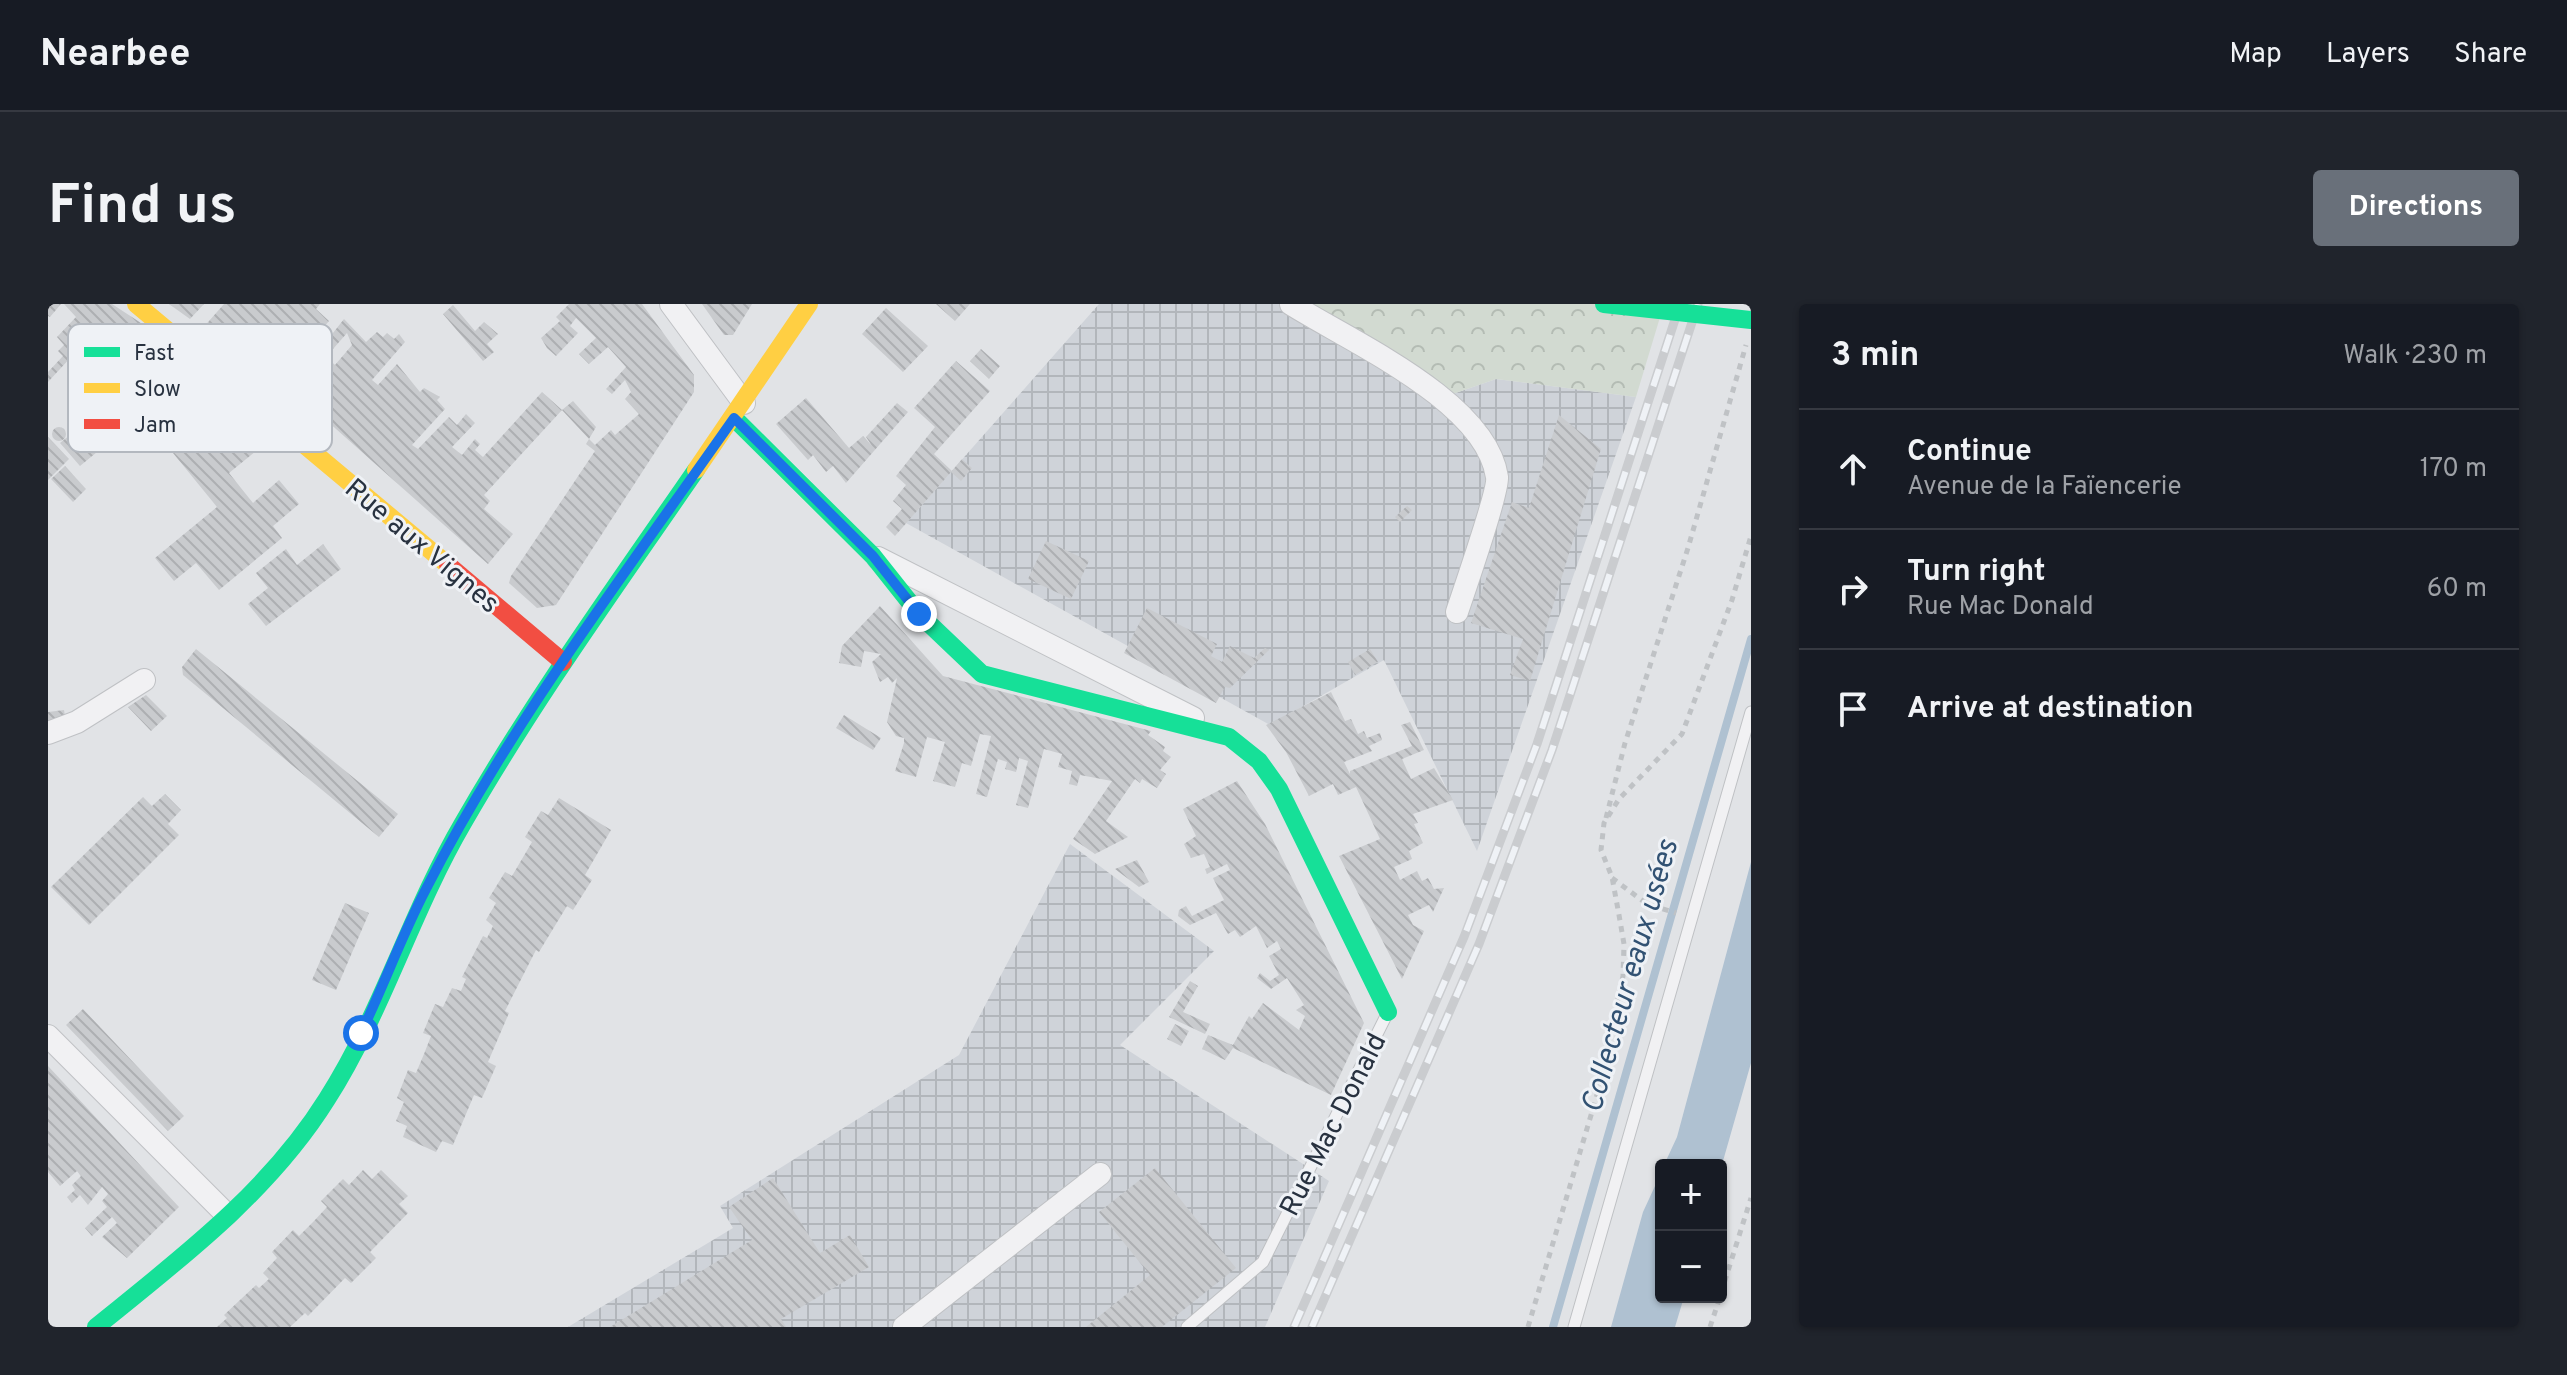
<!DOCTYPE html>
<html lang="en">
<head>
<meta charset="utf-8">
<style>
	:root { --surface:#171b24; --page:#20242c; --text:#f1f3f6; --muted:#9ea1a6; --line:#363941; --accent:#69707a }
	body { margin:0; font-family:Overpass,sans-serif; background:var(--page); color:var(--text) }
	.controls { position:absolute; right:24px; bottom:24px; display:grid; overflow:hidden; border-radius:8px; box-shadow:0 2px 6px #0004 }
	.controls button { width:72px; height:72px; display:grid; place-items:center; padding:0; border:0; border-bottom:2px solid var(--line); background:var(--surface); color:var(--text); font:40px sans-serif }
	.stop { position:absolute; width:24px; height:24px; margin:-18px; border:6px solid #1a73e8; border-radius:50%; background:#fff }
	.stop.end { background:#1a73e8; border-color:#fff; box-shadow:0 2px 8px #0008 }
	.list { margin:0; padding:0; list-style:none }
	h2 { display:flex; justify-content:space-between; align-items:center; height:104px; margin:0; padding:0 32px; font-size:34px }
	h2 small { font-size:26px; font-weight:400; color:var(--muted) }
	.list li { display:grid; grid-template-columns:52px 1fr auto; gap:24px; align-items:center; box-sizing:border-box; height:120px; padding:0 32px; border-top:2px solid var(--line) }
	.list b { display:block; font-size:30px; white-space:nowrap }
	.list p { margin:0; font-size:26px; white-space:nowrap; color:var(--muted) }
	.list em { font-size:26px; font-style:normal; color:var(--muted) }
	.icon { flex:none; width:44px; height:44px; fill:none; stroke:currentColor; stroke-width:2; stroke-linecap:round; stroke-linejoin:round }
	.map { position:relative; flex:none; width:1703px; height:1023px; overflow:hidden; border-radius:8px }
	header { display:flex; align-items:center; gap:48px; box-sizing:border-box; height:112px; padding:0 40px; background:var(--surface); border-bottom:2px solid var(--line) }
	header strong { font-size:38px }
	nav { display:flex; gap:44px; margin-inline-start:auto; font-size:28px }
	.intro { display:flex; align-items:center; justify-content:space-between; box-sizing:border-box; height:192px; padding:0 48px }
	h1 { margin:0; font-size:56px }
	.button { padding:20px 36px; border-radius:8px; background:var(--accent); color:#fff; font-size:28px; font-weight:700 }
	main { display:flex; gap:48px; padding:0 48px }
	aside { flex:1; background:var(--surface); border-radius:8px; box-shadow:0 2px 6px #0004 }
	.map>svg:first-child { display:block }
</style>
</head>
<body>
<header>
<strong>Nearbee</strong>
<nav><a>Map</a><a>Layers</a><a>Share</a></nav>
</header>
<div class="intro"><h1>Find us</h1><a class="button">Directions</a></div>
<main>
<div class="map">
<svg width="1703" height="1023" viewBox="0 0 1703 1023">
	<defs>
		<pattern id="industrial-grid" width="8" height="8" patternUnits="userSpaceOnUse" patternTransform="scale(2)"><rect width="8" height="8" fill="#cfd3d9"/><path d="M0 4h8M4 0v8" fill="none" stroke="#b2b6bb"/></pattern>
		<pattern id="forest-crowns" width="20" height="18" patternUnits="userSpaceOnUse" patternTransform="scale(2)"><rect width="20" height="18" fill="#d2dad1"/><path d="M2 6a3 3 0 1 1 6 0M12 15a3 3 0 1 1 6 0" fill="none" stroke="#b4bcb4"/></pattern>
		<pattern id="building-back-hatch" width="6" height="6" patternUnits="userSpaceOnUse" patternTransform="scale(2)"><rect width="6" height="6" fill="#c9cbce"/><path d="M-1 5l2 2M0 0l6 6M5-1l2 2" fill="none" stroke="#adafb2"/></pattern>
	</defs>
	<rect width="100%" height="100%" fill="#e1e3e6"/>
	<path fill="url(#industrial-grid)" d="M1051 0H1244L1396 93 1448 75 1588 93 1429 547 1336 356 1222 421 858 219Z
		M1022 540 1166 647 1072 741 1281 877 1217 1023H520L685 924 672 902 911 751Z"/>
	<path fill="url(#forest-crowns)" d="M1243 0H1616L1588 93 1448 75 1396 93Z"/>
	<path fill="#afc1d1" d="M1703 558V759L1673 864V861H1616L1629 833Z
		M1613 869V993H1636L1627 1023H1563L1595 908Z"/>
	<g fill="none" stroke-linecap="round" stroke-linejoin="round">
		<path stroke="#afc1d1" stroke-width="8" d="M1505 1023 1703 335"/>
	</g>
	<path fill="url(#building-back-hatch)" fill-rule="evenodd" d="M0 0H13L2 13 0 12Z
		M16 0H64L93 19 70 47 75 51 68 57 59 50 61 44 52 56 38 46 24 52 0 78V68L15 52 10 47 16 41 9 33 28 13Z
		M121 0H156L142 15Z
		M176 0H272L268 5 281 17 262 39 270 48 296 15 318 38 329 28 335 33 339 29 346 35 351 30 357 38 324 76 330 81 349 60 372 88 376 84 392 93 389 96 397 105 364 141 370 145 401 113 409 121 418 110 427 119 404 143 414 151 427 135 432 140 427 146 435 153 494 88 514 106 436 191 442 197 436 205 465 230 440 260 261 101 154 25ZM299 29 304 41 287 61 278 53Z
		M521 0H594L646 71V88L508 301 489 304 461 279 463 272 547 147 538 140 541 135 514 106 525 97 548 123 541 135 547 141 563 126 567 131 591 110 577 95 583 88 577 76 564 90 558 85 578 63 560 43 541 60 531 50 548 34 528 14 522 22 530 29 508 52 499 44 493 34 512 17 508 13Z
		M654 0H704L685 31H676Z
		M888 0H922L907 17Z
		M405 1 427 27 436 18 450 30 439 40 446 48 435 57 395 10Z
		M838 4 880 42 855 68 814 30Z
		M933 45 952 62 941 75 922 57Z
		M88 57 116 91 143 68 162 92 135 114 162 146 189 123 208 147 181 169 205 199 231 176 251 200 225 222 234 234 171 286 148 259 126 277 107 254 169 203 94 111 32 162 12 139 75 88 65 76Z
		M908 57 942 87 886 150 904 167 847 232 838 223 854 205 845 197 858 181 848 172 887 123 866 104Z
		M758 94 801 144 815 132 824 142 818 133 849 99 860 108 798 179 785 162 778 168 765 151 760 156 728 120Z
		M1511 111 1553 145 1482 377 1462 371 1475 335 1423 319 1464 198 1481 204Z
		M4 130a7 7 0 1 1 14 0a7 7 0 1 1-14 0Z
		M0 133 21 155 0 176Z
		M914 155 924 164 913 177 903 168Z
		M17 162 38 185 25 198 3 175Z
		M1359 202 1364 206 1352 218 1347 213Z
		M998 237 1041 257 1023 295 980 275Z
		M275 240 293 265 218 322 200 300 220 284 208 269 238 245 249 261Z
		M832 302 895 372 1103 427 1100 431 1117 443 1115 447 1123 453 1112 466 1118 470 1109 484 1094 475 1092 479 1087 475 1058 517 1080 533 1047 550 1025 535 1064 477 1032 471 1029 482 1021 480 1024 467 1010 463 1014 450 996 445 980 504 968 501 980 457 971 454 968 468 957 465 959 458 950 455 939 493 928 490 943 432 932 430 923 462 914 459 907 483 885 477 897 438 879 433 868 473 847 467 856 439V434L848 432 839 418 849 374 844 379 840 373 832 378 824 358 833 350 816 347 813 363 791 359 794 342Z
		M1099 304 1169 340 1163 352 1174 358 1182 342 1206 354 1217 344 1221 346 1182 384 1177 383 1168 399 1076 349Z
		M148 345 350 510 331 533 135 371 134 363Z
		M1322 345 1330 358 1307 371 1300 358Z
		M1283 388 1297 417 1303 415 1310 430 1316 427 1319 434 1332 429 1334 436 1321 442 1324 447 1296 458 1302 470V467L1364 442 1353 421 1362 418 1376 446 1354 455 1363 475 1386 464 1405 496 1365 510 1370 519 1366 520 1375 539 1361 547 1364 555 1346 563 1352 576 1369 567 1374 577 1380 574 1386 585 1396 584 1385 608 1381 601 1360 611 1365 621 1376 627 1354 675 1291 552 1332 535 1308 483 1290 491 1285 480 1261 492 1238 448 1218 421Z
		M98 391 119 412 103 427 80 403Z
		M16 406 18 418 0 422V408Z
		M796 411 833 434 825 446 788 424Z
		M1189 477 1217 520 1316 719 1283 791 1185 744 1177 756 1154 745 1160 731 1185 741 1201 712 1204 715 1215 699 1251 726 1257 712 1248 706 1256 701 1239 674 1223 685 1209 674 1212 669 1222 677 1231 671 1221 652 1233 645 1229 637 1219 644 1208 622 1192 633 1187 626 1180 630 1168 609 1142 621 1130 612 1131 606 1138 602 1144 612 1176 596 1165 574 1182 566 1179 560 1159 570 1157 565 1162 563 1156 550 1143 554 1136 540 1148 532 1135 505Z
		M117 490 133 506 120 520 131 531 41 621 3 583 95 493 104 502Z
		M511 494 563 526 537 571 544 576 525 606 519 602 491 648 488 646 457 707 461 709 440 758 448 762 434 794 426 791 405 841 394 837 388 848 355 833 359 822 348 817 356 798 349 794 360 766 368 769 376 750 383 732 375 729 387 700 395 703 404 684 413 687 418 675 414 673 435 632 439 634 445 622 438 616 448 599 441 594 457 568 464 572 484 538 477 533 493 507 500 511Z
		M1089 556 1101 578 1091 583 1067 565Z
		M297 599 321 609 288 686 264 676Z
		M1142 677 1150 682 1135 708 1162 720 1157 730 1121 713Z
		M35 705 136 812 120 827 18 721Z
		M1127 720 1141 727 1133 742 1119 735Z
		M0 762 131 903 79 954 54 933 69 919 64 913 44 932 37 924 59 903 54 897 60 890 54 883 40 901 32 891 24 899 19 893 27 886 24 881 33 872 29 867 12 882 0 868Z
		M1107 864 1188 964 1114 1023H1038L1102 971 1051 908Z
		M315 866 324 875 333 866 360 892 351 900 360 909 322 948 328 954 303 979 297 974 260 1012 257 1009 242 1023H169L179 1014 176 1011 208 981 211 984 221 975 215 969 229 954 224 948 245 926 251 932 266 917 279 903 273 897 295 875 301 881Z
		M725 874 772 949 802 931 821 963 733 1015 738 1023H562L704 936 681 903Z"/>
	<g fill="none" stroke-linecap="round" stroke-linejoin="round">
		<g stroke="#bfc1c4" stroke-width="13">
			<path id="lane" d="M1139 1023 1215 958 1340 708
				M1526 1023 1703 408"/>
		</g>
		<g stroke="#bfc1c4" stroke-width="24">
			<path id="street" d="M623 0 696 99
				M1243 0C1303 38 1438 97 1449 173 1451 186 1416 287 1409 308
				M830 254 1145 414
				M0 429 29 418 96 376
				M0 732 178 910
				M856 1023 1052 870"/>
		</g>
		<path stroke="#bfc2c5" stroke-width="5" stroke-dasharray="6 6" stroke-linecap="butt" d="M1558 514 1577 439 1640 244 1698 41
			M1564 574 1599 600 1628 609
			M1673 989 1703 894
			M1480 1023 1549 791 1575 672 1576 640 1571 611 1564 573 1553 546 1556 519 1571 495 1634 430 1684 296 1703 232
			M1662 1023 1672 993"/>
		<use href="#lane" stroke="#f1f1f3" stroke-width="11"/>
		<use href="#street" stroke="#f1f1f3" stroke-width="22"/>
		<path stroke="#16e098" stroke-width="18" d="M686 114 825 252 871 310 934 370 1181 433 1211 457 1231 485 1340 708
			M48 1023C132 955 221 888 279 795 334 709 363 608 415 519 485 397 568 282 648 166"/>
		<path stroke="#ffcf43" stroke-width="18" d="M88 0 400 261
			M648 166 761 0"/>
		<path stroke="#f24e42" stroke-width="18" d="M400 261 515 358"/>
		<g stroke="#cacccf" stroke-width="9">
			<path id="rail" d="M1246 1023 1416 633 1489 440 1632 0
				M1264 1023 1431 640 1504 446 1650 0"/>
		</g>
		<use href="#rail" stroke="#eff2f6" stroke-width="6" stroke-dasharray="18" stroke-linecap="butt"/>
		<path stroke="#16e098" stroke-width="18" d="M1556 0 1703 16"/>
	</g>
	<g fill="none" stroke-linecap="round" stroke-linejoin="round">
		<path stroke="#1a73e8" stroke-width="10" d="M313 729C336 681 354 631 378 585 463 418 579 267 686 114L825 252 871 310"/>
	</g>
	<g text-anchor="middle" stroke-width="6" stroke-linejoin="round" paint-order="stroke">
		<g font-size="28" fill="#283240" stroke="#eff2f6">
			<text transform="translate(375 241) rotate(40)" y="10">Rue aux Vignes</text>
			<text transform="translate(1284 820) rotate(-63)" y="10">Rue Mac Donald</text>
		</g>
		<g font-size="30" font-style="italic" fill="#325273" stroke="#eff2f6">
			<text transform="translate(1581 672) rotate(-74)" y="10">Collecteur eaux usées</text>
		</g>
	</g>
	<rect x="20" y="20" width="264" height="128" rx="12" fill="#eff2f6" stroke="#b3b8bf" stroke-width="2"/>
	<rect x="36" y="43" width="36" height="10" fill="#16e098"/>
	<rect x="36" y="79" width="36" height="10" fill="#ffcf43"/>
	<rect x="36" y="115" width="36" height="10" fill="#f24e42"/>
	<g font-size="22" fill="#283240">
		<text x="86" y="56">Fast</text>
		<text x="86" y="92">Slow</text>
		<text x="86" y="128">Jam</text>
	</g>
</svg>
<div class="controls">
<button>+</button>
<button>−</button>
</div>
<div class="stop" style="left:313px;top:729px"></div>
<div class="stop end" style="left:871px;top:310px"></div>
</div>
<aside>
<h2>3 min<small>Walk · 230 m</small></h2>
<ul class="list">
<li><svg class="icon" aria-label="ahead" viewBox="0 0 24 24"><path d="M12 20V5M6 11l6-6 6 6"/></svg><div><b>Continue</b><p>Avenue de la Faïencerie</p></div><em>170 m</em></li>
<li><svg class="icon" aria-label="right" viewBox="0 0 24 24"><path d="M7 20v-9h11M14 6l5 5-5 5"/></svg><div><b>Turn right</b><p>Rue Mac Donald</p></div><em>60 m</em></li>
<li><svg class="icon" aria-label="arrive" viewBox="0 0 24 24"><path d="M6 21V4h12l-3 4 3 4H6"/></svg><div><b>Arrive at destination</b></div></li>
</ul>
</aside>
</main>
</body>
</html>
